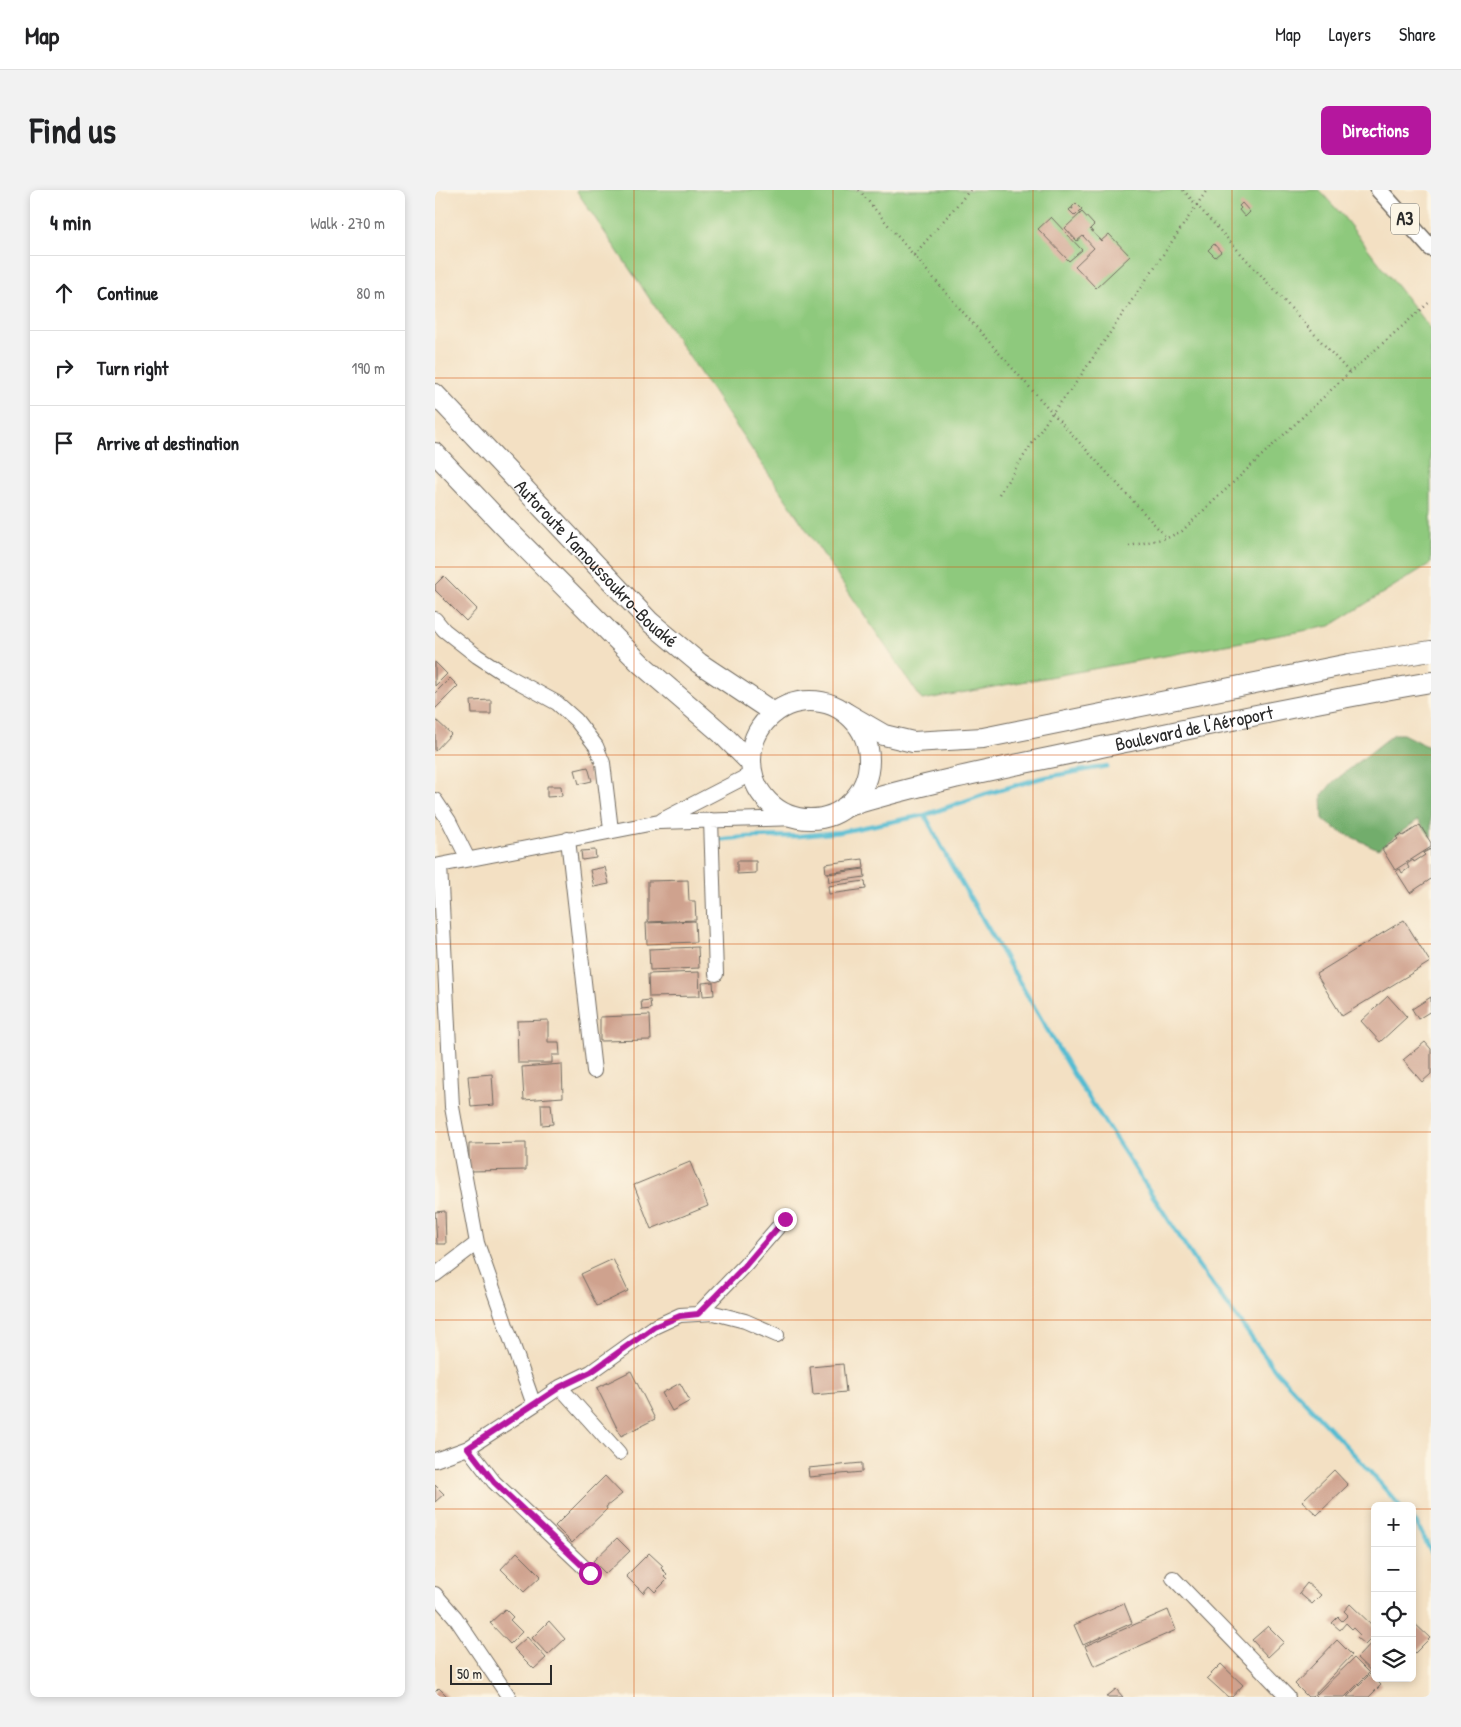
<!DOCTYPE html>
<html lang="en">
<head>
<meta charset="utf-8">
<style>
	:root { --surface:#fff; --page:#f2f2f2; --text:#202124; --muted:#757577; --line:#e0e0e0; --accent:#b5179e }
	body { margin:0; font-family:"Patrick Hand",sans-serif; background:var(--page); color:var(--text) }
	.controls { position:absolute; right:15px; bottom:15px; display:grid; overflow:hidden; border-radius:8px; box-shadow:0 2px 8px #0003 }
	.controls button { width:45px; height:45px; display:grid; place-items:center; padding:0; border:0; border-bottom:1px solid var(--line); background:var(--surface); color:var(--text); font:25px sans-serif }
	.scale { position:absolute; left:15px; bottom:12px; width:102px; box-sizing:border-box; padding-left:5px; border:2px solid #2b2b2b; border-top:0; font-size:14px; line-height:18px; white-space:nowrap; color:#2b2b2b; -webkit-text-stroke:4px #fcf5e5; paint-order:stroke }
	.stop { position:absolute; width:15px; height:15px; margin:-11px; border:4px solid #b5179e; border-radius:50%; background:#fff }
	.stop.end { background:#b5179e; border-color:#fff; box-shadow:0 1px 5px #0008 }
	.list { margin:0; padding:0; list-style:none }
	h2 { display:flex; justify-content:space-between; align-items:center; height:65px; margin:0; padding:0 20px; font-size:21px }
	h2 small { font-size:16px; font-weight:400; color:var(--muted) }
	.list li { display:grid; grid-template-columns:32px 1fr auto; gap:15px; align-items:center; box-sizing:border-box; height:75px; padding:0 20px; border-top:1px solid var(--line) }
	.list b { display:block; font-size:19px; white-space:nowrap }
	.list em { font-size:16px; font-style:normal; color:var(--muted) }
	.icon { flex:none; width:28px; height:28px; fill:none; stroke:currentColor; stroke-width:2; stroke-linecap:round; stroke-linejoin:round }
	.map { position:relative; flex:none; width:996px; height:1507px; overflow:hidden; border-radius:8px }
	header { display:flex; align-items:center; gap:30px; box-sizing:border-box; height:70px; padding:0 25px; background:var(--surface); border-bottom:1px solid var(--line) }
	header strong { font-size:24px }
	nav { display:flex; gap:28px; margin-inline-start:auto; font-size:18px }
	.intro { display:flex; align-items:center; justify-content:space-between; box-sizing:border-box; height:120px; padding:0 30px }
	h1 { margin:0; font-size:35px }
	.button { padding:12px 22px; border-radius:8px; background:var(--accent); color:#fff; font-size:18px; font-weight:700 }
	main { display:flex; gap:30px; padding:0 30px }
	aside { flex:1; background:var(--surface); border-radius:8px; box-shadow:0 2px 8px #0003 }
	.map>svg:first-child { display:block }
</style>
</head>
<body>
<header>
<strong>Map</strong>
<nav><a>Map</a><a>Layers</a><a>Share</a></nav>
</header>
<div class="intro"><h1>Find us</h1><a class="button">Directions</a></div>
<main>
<aside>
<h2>4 min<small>Walk · 270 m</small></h2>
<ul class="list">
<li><svg class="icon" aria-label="ahead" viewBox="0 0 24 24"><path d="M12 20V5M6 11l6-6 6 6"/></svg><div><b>Continue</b></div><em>80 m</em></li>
<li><svg class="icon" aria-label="right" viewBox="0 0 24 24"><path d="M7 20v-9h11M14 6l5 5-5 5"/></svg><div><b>Turn right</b></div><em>190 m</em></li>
<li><svg class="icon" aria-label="arrive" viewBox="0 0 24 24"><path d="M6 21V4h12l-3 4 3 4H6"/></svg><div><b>Arrive at destination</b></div></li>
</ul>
</aside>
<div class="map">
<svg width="996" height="1507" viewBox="0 0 996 1507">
	<rect width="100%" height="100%" fill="#fcf5e5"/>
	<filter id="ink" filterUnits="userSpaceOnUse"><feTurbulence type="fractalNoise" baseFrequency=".02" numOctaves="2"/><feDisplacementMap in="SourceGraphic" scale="10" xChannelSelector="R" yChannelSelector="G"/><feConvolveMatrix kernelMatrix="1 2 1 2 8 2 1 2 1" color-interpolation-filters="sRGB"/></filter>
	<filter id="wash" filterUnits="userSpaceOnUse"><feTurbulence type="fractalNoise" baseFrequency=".0096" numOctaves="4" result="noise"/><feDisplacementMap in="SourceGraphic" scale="20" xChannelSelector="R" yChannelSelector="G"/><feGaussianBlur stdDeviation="1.12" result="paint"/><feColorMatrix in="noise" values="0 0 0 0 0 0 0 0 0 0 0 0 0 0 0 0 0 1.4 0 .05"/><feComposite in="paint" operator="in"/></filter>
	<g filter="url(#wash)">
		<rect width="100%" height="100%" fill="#f3e0c3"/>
		<path fill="#8ec97d" stroke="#5c7a54" d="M141 0H884L907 25 996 140V373L895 436 487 510Z"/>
		<path fill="#72ad6c" stroke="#4e6c4c" d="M959 544H968L996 558V647L983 630 943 659 906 642 888 630 887 605 898 592Z"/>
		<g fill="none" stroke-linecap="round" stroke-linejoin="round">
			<path stroke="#55bcd2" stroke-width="4.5" d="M490 625 515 673 637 882 763 1075 841 1181 929 1275 965 1316
				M278 650 313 647 364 646 405 642 490 625 551 604 606 588 672 576
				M977 1329 982 1334 996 1362"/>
		</g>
		<g id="blocks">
			<path fill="#cfa28e" d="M641 13 647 19 640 26 634 20 636 18 638 19 637 17Z
				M807 13 815 22 810 27 804 20 806 18 804 16Z
				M647 22 659 35 655 39 666 51 674 44 695 66 661 98 640 76 659 58 648 46 642 51 630 38Z
				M616 27 647 60 634 71 603 39Z
				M779 54 786 62 780 67 773 60Z
				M9 386 42 419 31 431 0 400V395Z
				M0 472 12 484 0 496Z
				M15 488 23 496 0 519V503Z
				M56 510V524H37L36 511Z
				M0 529 16 544 0 561Z
				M153 577 157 591 144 594 140 580Z
				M112 596H126L127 606 112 607Z
				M985 635 996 653V657L960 680 947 659 963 649 961 647 966 644 968 646Z
				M996 659V689L975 703 961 681 965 679 967 683 974 678 972 674 978 670 979 672 990 665 988 663Z
				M160 660 161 668 147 670 146 661Z
				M428 669 429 678 391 683 390 674Z
				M302 671H321V683L302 684Z
				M170 677 174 694 159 697 155 680Z
				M429 679 430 687 394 692 393 684Z
				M253 690 254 711H260L261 730 213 732V691Z
				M430 691 431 699 394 704 393 696Z
				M969 730 995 772 907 826 881 784Z
				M260 731 261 752 212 754 211 733Z
				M263 757 264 778 215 780 214 759Z
				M264 782 265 806 214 807 213 784Z
				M278 792 279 805 268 806 267 793Z
				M953 806 972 827 945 852 926 831Z
				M996 807V821L983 829 977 819Z
				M215 810 216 819 207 820 206 811Z
				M215 825 216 850 165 851V827Z
				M113 830V852H124L125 865H117V873H83L82 831Z
				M990 852 996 859V884L987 892 968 870Z
				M127 874 128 907 89 910 87 877Z
				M57 884 59 915 36 917 33 886Z
				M106 914H116L118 934 107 935Z
				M91 953V980L34 981V954Z
				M255 972 273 1016 216 1039 199 995Z
				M10 1021 11 1054H2L0 1022Z
				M178 1069 193 1101 162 1116 146 1084Z
				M408 1174 411 1202 378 1205 375 1177Z
				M196 1181 220 1229 186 1246 162 1198Z
				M245 1193 255 1211 237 1221 227 1203Z
				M427 1273V1282L374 1287 373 1278Z
				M899 1280 913 1295 882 1325 867 1311Z
				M170 1286 187 1304 171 1317 172 1319 137 1353 120 1336Z
				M0 1295 9 1304 0 1312Z
				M182 1348 195 1361 171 1384 158 1371Z
				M82 1362 106 1386 89 1402 66 1379Z
				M214 1363 228 1376 226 1378 232 1384 229 1387 232 1390 220 1402 214 1396 208 1403 191 1386Z
				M872 1393 886 1405 877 1414 864 1403Z
				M689 1413 697 1433 648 1455 639 1435Z
				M915 1414 940 1438V1445L930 1455 922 1448 925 1445 918 1438 917 1439 911 1433 905 1440 897 1433 903 1427 907 1431 913 1425 909 1421Z
				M70 1419 78 1427 75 1430 87 1442 75 1454 55 1433Z
				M733 1420 741 1440 659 1476 650 1456Z
				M114 1431 130 1449 113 1465 97 1448Z
				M977 1431 995 1448 977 1466Z
				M833 1436 849 1452 833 1467 817 1450Z
				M92 1447 111 1468 99 1479 79 1459Z
				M940 1449V1485L922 1468Z
				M902 1450 917 1465 877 1507H873L860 1494Z
				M919 1468 934 1483 910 1507H879Z
				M786 1474 808 1495 797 1507H793L772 1488Z
				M935 1484 946 1495 934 1507H912Z
				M4 1498 13 1507H0V1502Z
				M681 1499 688 1507H671Z"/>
		</g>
	</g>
	<g filter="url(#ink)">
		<use href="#blocks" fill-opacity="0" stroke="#716a60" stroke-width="1"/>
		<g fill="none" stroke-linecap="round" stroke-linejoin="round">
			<g stroke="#716a60" stroke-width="16">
				<path id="minor" d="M0 429 9 440 42 466 71 485 122 513 141 530 161 556 168 573 176 640
					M0 610 14 631 33 669
					M227 630 318 583
					M276 630 281 784
					M133 649 159 881
					M0 676 224 632 365 628
					M0 1085 42 1053 17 917 5 675
					M263 1124 310 1075 350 1029
					M125 1197 184 1263
					M99 1215 125 1197 156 1182 219 1137 245 1125 279 1123 310 1131 342 1145
					M33 1258 59 1292 155 1383
					M0 1270 33 1258 99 1215 42 1053
					M738 1388 853 1507
					M0 1404 20 1427 74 1507"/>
			</g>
			<g stroke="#716a60" stroke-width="19">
				<path id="major" d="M944 0 996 58"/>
			</g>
			<g stroke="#716a60" stroke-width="22">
				<g id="highway">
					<path id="s1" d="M0 204 215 432 264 473 339 523"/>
					<path d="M0 263 67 334 206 474 286 543 316 573"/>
					<circle cx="375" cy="570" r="59"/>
					<path d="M411 523 449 545 478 552 548 548 914 474 996 461"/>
					<path id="s2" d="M410 617C497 590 587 574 676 555 782 533 889 510 996 492"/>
				</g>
			</g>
			<path stroke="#716a60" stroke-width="2.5" stroke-dasharray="1 4" stroke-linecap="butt" d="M424 0C523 120 627 234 732 348
				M748 0 914 182
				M479 65 535 0
				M564 304 617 223 638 197 772 0
				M694 356 732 348 747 341 915 182 996 111"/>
			<use href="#minor" stroke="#fff" stroke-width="14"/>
			<use href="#major" stroke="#fff" stroke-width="16"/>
			<use href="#highway" stroke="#fff" stroke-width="20"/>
		</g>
	</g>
	<g fill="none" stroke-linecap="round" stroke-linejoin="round" filter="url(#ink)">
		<path stroke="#b5179e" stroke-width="6" d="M155 1383 59 1292 33 1258 125 1197 156 1182 219 1137 245 1126 263 1124 310 1076 350 1029"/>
	</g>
	<path fill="none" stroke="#d5540f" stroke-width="1" stroke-opacity="0.55" d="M199 0V1507M398 0V1507M598 0V1507M797 0V1507M0 188H996M0 377H996M0 565H996M0 754H996M0 942H996M0 1130H996M0 1319H940M977 1319H996"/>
	<g text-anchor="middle" stroke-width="4.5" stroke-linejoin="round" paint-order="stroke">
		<rect fill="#fcf5e5" stroke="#6a6863" stroke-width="1" x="956" y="13.5" width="28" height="31" rx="4"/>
		<g font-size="18" font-weight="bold" fill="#2b2b2b">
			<text x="970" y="35">A3</text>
		</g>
		<g font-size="19" fill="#2b2b2b" stroke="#fcf5e5">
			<text dy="7" stroke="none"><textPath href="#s1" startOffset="234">Autoroute Yamoussoukro-Bouaké</textPath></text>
			<text dy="7" stroke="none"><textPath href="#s2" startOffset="358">Boulevard de l'Aéroport</textPath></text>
		</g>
	</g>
</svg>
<div class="controls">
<button>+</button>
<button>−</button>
<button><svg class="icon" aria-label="locate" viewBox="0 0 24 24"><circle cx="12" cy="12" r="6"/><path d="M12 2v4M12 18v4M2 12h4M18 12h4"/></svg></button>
<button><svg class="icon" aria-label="layers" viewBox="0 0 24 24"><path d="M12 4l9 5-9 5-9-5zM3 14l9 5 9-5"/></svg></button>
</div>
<div class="scale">50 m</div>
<div class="stop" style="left:155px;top:1383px"></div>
<div class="stop end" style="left:350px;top:1029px"></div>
</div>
</main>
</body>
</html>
